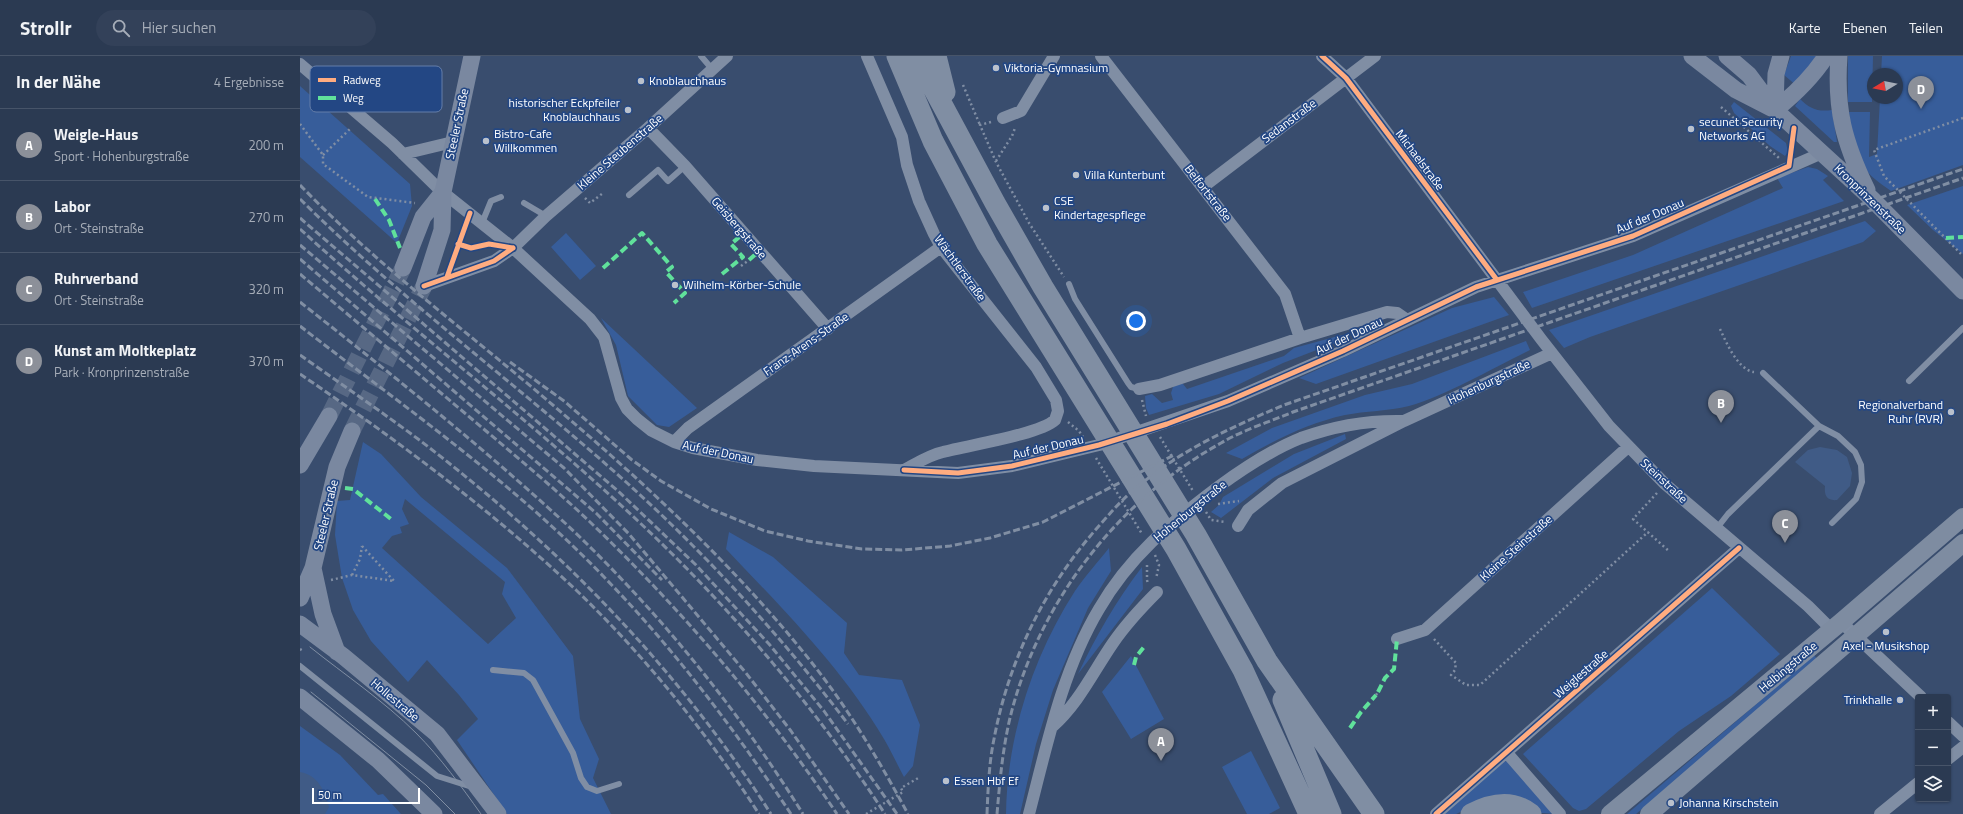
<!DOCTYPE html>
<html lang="de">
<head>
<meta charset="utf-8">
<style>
	:root { --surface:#2b3a52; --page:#334159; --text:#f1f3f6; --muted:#a6adb8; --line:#475469; --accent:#8c9099 }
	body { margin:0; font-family:"Titillium Web",sans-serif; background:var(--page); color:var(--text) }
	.controls { position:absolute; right:12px; bottom:12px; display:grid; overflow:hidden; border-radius:4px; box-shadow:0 1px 3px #0004 }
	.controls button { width:36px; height:36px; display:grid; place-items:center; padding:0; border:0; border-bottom:1px solid var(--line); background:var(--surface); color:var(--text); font:20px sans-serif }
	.compass { position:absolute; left:1567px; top:12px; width:36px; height:36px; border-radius:50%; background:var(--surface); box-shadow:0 1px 3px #0004; rotate:260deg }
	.scale { position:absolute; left:12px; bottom:10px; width:108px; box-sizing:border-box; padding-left:4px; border:2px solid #fff; border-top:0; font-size:11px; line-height:14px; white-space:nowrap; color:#fff; -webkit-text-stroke:3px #234784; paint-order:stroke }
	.you { position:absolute; left:836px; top:265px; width:14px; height:14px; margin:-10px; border:3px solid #fff; border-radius:50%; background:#1a73e8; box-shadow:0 0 0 6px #1a73e833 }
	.badge { display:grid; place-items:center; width:26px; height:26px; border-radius:50%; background:var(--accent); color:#fff; font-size:13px; font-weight:700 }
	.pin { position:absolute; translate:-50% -33px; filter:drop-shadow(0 1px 2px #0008) }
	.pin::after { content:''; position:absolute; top:21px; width:14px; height:12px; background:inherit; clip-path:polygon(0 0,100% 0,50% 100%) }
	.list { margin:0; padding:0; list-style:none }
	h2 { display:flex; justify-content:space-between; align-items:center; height:52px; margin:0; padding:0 16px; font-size:17px }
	h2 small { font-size:13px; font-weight:400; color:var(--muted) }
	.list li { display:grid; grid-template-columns:26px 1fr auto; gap:12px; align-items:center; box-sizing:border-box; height:72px; padding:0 16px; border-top:1px solid var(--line) }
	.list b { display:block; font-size:15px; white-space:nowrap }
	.list p { margin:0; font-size:13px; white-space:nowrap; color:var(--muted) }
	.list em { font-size:13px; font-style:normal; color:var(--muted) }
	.icon { flex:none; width:22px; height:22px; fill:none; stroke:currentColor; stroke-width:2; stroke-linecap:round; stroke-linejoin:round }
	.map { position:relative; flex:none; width:1663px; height:758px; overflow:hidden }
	header { display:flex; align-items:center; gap:24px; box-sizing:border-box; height:56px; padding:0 20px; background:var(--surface); border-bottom:1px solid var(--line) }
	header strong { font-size:19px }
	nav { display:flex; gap:22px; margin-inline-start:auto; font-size:14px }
	.search { width:280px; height:36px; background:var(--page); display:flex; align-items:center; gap:10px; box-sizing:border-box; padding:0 14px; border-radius:22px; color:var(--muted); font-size:15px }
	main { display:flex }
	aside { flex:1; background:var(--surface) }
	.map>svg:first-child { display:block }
</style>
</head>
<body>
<header>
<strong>Strollr</strong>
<div class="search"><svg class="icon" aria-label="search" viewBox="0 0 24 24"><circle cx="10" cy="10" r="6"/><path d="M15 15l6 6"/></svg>Hier suchen</div>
<nav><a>Karte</a><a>Ebenen</a><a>Teilen</a></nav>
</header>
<main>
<aside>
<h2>In der Nähe<small>4 Ergebnisse</small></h2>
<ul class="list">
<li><span class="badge">A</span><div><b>Weigle-Haus</b><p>Sport · Hohenburgstraße</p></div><em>200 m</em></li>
<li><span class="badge">B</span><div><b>Labor</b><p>Ort · Steinstraße</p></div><em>270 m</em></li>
<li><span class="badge">C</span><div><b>Ruhrverband</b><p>Ort · Steinstraße</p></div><em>320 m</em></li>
<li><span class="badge">D</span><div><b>Kunst am Moltkeplatz</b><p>Park · Kronprinzenstraße</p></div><em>370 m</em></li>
</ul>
</aside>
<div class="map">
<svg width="1663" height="758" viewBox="0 0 1663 758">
	<rect width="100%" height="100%" fill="#394d6e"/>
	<path fill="#375d9a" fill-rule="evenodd" d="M1491 0H1516L1497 30 1484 19Z
		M1548 0H1573L1572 46H1548Z
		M1582 0H1663V109L1591 135C1583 129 1573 123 1567 115 1555 99 1551 75 1549 56H1570L1569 101 1577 98 1580 42H1597V18H1581Z
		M0 30 110 128 112 150 97 187 0 101Z
		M1500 43C1510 53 1518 56 1532 54L1537 86H1534L1495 50Z
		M1434 46 1486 87 1488 96 1485 100 1470 90 1434 57 1431 50Z
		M1508 111 1517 113 1528 120 1523 124 1544 145 1232 252 1223 236 1333 199 1483 132 1477 122Z
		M1663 130V198L1633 174 1607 149Z
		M1565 165 1576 175 1563 186 1290 281 1264 292 1249 274Z
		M266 177 296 210 280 224 251 191Z
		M1194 241 1209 259 1016 328 999 322 1152 252Z
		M301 262 397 352 369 371 357 369 328 340 316 289Z
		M1042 279 1045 283 983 307 919 338 849 359 846 352 845 340 852 338 862 347 873 344 871 337 873 331 877 328H883L887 333 984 300 994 292Z
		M1226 285 1230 294C1193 312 1147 339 1109 350 1088 355 1066 355 1045 359 1008 367 975 384 942 403L926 397 972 372 1065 339 1112 328Z
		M1045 378 1046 383 973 422 921 462 911 456 919 449 923 441 994 398Z
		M63 386 81 398 121 441 207 512 273 600 280 663 299 703 293 722 311 758H207L157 684 178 663 159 639 127 604 108 626 71 585 53 554 42 522 35 479 37 445 50 444ZM105 443 205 526 202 538 216 562 188 588 82 492 92 480 102 477 100 471 109 468 102 453Z
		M429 476 473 501 547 567 544 597 559 619 602 624 620 669 613 710 604 721C597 708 591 695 584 683 542 612 482 552 426 493Z
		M809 492 811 515 788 552 753 634 736 688 720 758H706C707 680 733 600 775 535 785 520 798 506 809 492Z
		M842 511 843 533 778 618C796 580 816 545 842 511Z
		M1412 532 1480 598 1431 640 1379 675 1286 753 1279 755 1273 752 1223 698Z
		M1514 599 1517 603 1336 758H1327Z
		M831 600 864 663 831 683 802 636Z
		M0 670 40 699 78 739 83 738 101 758H0Z
		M951 695 980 752 969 758H947L922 711Z
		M1207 705 1257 758 1169 752 1156 758H1141L1203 706Z"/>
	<path fill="#405b86" d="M1520 391 1537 394 1547 401 1552 417 1550 430 1537 444C1527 445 1524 440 1525 430L1495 406 1508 394Z
		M0 716C18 719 25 735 29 751L25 758H0Z"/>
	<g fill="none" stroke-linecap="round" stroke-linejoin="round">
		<path stroke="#576884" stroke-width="17" stroke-dasharray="17 8" stroke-linecap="butt" d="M29 360 103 212
			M52 375 124 230"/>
		<path stroke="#808ea4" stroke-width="2.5" stroke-dasharray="2 3" stroke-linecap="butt" d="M663 29 680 69
			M1421 51 1479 102
			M1663 62 1574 94 1584 120 1663 200
			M691 66 680 69 696 106 729 167 764 221
			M0 68 23 99V108L68 141 115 147
			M23 99 51 72
			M696 105 712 80 715 72
			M285 142 290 147 303 137
			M441 210 449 204
			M1420 273C1426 286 1438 314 1454 316
			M842 344 846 360
			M768 366 779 375 783 381
			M860 381 893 435
			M796 402 842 478
			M1357 437 1333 463 1370 496
			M918 448 939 445
			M906 456 911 464 926 466
			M62 490 94 525
			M855 499 859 509 856 523
			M847 509V524L848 528
			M52 519 60 503 62 490
			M31 524 52 519 94 525
			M1134 583 1156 607 1155 614 1151 619 1166 629H1180L1348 476
			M0 593 3 595
			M1076 639 1078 636
			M566 758 603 736 601 732 620 721"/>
		<path stroke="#808ea4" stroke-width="6" d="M401 0 412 13
			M329 139 358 114 368 125 385 110
			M224 147 246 160
			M182 167 191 145 201 141
			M769 228 775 243 828 327 831 331 839 333
			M1463 317 1519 370 1538 380 1555 396 1561 409 1562 426 1556 443 1532 467
			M1609 325 1663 272
			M1417 472 1428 458 1519 370
			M0 610 137 720 172 731
			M193 614 224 617 233 624 273 697 281 722 287 731 297 735 319 728"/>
		<path stroke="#808ea4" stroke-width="12" d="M567 0 602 81 607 109 619 145 634 178 641 191 736 311 756 344 758 355 755 364C738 379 668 389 643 396 629 399 617 407 604 414
			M801 0 985 238 1000 282
			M1022 0 1046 22 1241 283 1309 370 1365 428 1508 550 1532 574
			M0 8 92 87 140 134 213 192 290 263 304 281 321 342 327 353 337 363 352 375 374 386 393 392 457 404 514 410 658 417 712 410 799 389 928 345 1043 295 1176 231 1333 180 1522 97
			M703 62 721 55 754 0
			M348 72 385 110 528 273
			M103 98 153 86
			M903 131 1075 0
			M124 230 194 205 213 192 246 160 348 72 427 0
			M839 333 860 329 1000 282 1087 256 1097 257 1107 264
			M374 386 388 372 641 191
			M938 470 948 454 982 427 1104 365 1252 297
			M1541 566 1621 641
			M1097 583 1125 574 1328 391
			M1648 666 1663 680
			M752 671C779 647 793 616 813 587 826 568 841 552 857 536
			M1207 697 1260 758
			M1648 703 1663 691
			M729 758C747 689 762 615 799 553 829 501 870 467 918 431 944 412 971 394 1001 382 1034 370 1068 364 1104 365
			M1136 758 1439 492
			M1580 758 1618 727"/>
		<path stroke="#7a88a0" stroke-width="17" d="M1392 0 1436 34 1471 52
			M1427 0 1449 19 1475 54 1572 143 1663 235
			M1539 0C1535 54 1544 86 1567 134
			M1475 54C1495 38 1512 22 1526 0
			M1475 54 1476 18 1481 0
			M103 212 123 161 143 136
			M124 230 142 174 143 136 172 0
			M0 409 29 360
			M13 512 23 558 37 596
			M0 542 13 512 37 411 52 375
			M0 568 43 600 137 678 198 758
			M0 641 78 704 134 758"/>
		<path stroke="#7e8ca1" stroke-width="18" d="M1310 758 1541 566 1663 461
			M1349 758 1663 487"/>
		<path stroke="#808ea3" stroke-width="21" d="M597 0 633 85 687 188 876 493 943 614 1009 758
			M619 0 630 26 695 147 743 231 896 479 967 605 1074 758
			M636 0 645 36
			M983 644 1031 758
			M1171 758C1190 748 1212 743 1231 758"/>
		<path stroke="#808ea3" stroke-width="1" d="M10 591C45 619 84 645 116 677 141 702 161 730 181 758
			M11 636 126 729 155 758"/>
		<path stroke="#808ea3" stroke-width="3" stroke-dasharray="7 3" stroke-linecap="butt" d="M0 129C78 210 169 277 254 350 348 430 440 515 516 612 551 657 581 708 608 758
			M0 143C102 244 219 330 326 426 408 500 481 580 548 668
			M0 162 318 435 396 509 469 588 524 655 597 758
			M0 173C110 273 229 363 338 465 429 550 517 653 585 758
			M0 189 264 412 329 478 446 617 491 675 549 758
			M0 203 296 457 362 524
			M0 218C58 267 116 316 173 364 212 397 252 430 289 465 382 554 465 651 537 758
			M0 246C90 317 180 389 265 467 356 552 437 652 503 758
			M0 270C103 350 215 428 305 522 376 595 434 673 491 758
			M0 299C41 328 82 356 122 386 261 493 376 610 471 758
			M210 306 264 345 332 404 361 425 411 453 465 475 508 485 562 493 602 494 650 490 690 482 743 466 874 399
			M0 318C97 384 191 454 276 534 346 601 407 677 459 758
			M687 758C688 733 689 707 694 683 709 603 745 531 798 471 812 455 825 440 841 428 883 393 934 370 984 349L1663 113
			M697 758C700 723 703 688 712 654 742 542 820 443 921 387 943 374 969 366 993 356L1663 122"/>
		<path stroke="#60e19b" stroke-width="4" stroke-dasharray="8 4" stroke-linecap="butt" d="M75 143 89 164 100 192
			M1646 182 1663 181
			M449 204 459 195
			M303 212 342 177 372 211 366 216 385 237 374 247
			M422 218 443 201 431 188 444 177
			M45 432 53 433 91 463
			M834 609 836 601 844 591
			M1078 636 1085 622 1094 613 1097 583
			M1050 672 1061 656 1076 639"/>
		<g stroke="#234784" stroke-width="8">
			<path id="cycleway" d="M1022 0 1046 22 1197 224
				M158 188 171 192 189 188 213 192
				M147 221 170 157
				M124 230 194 205 213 192
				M604 414 658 417 712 410 799 389 867 368 928 345 1043 295 1176 231 1333 180 1489 110 1494 72
				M1136 758 1439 492"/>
		</g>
		<use href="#cycleway" stroke="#ffac80" stroke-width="5"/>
	</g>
	<g fill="#bac1cc" stroke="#234784" stroke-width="1.5">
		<circle cx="696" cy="12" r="4"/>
		<circle cx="341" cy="25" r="4"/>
		<circle cx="328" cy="54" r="4"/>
		<circle cx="1391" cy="73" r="4"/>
		<circle cx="186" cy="85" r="4"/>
		<circle cx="776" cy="119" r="4"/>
		<circle cx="746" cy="152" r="4"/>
		<circle cx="375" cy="229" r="4"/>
		<circle cx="1651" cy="356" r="4"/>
		<circle cx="1586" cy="576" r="4"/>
		<circle cx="1600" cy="644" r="4"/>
		<circle cx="646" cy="725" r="4"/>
		<circle cx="1371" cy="747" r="4"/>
	</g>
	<g text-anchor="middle" stroke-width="3.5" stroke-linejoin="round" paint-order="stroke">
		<g font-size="12" fill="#fff" stroke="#234784" text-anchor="start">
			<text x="704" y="16">Viktoria-Gymnasium</text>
			<text x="349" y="29">Knoblauchhaus</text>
			<text x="320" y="51" text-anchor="end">historischer Eckpfeiler<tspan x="320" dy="14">Knoblauchhaus</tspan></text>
			<text x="1399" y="70">secunet Security<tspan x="1399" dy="14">Networks AG</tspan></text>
			<text x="194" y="82">Bistro-Cafe<tspan x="194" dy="14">Willkommen</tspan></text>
			<text x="784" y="123">Villa Kunterbunt</text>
			<text x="754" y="149">CSE<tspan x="754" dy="14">Kindertagespflege</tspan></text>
			<text x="383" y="233">Wilhelm-Körber-Schule</text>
			<text x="1643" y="353" text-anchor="end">Regionalverband<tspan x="1643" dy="14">Ruhr (RVR)</tspan></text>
			<text x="1586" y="594" text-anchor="middle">Axel - Musikshop</text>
			<text x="1592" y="648" text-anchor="end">Trinkhalle</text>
			<text x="654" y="729">Essen Hbf Ef</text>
			<text x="1379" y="751">Johanna Kirschstein</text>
		</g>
		<g font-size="12" fill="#fff" stroke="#234784">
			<text transform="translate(989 65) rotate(-37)" y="4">Sedanstraße</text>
			<text transform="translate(157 68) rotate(-78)" y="4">Steeler Straße</text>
			<text transform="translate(320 96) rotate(-41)" y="4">Kleine Steubenstraße</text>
			<text transform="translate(1120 104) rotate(53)" y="4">Michaelstraße</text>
			<text transform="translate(908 137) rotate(52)" y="4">Belfortstraße</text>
			<text transform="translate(1570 143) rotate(44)" y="4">Kronprinzenstraße</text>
			<text transform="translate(1350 160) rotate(-23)" y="4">Auf der Donau</text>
			<text transform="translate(439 172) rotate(49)" y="4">Geisbergstraße</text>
			<text transform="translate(660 212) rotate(54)" y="4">Wächtlerstraße</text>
			<text transform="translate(1049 280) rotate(-25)" y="4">Auf der Donau</text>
			<text transform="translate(506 288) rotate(-35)" y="4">Franz-Arens-Straße</text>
			<text transform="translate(1189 326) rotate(-25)" y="4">Hohenburgstraße</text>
			<text transform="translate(748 391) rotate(-13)" y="4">Auf der Donau</text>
			<text transform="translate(418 396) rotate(12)" y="4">Auf der Donau</text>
			<text transform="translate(1364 425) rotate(43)" y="4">Steinstraße</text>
			<text transform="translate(890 455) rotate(-39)" y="4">Hohenburgstraße</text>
			<text transform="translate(26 459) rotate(-77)" y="4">Steeler Straße</text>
			<text transform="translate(1216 492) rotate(-42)" y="4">Kleine Steinstraße</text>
			<text transform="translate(1488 611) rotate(-40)" y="4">Helbingstraße</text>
			<text transform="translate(1281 618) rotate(-41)" y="4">Weiglestraße</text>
			<text transform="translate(95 644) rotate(40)" y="4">Hollestraße</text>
		</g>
	</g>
	<rect x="10" y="10" width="132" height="46" rx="6" fill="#234784" stroke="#657ea9" stroke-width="1"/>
	<rect x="18" y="22" width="18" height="4" fill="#ffac80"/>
	<rect x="18" y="40" width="18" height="4" fill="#60e19b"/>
	<g font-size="11" fill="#fff">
		<text x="43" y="28">Radweg</text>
		<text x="43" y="46">Weg</text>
	</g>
</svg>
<div class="controls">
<button>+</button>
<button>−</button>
<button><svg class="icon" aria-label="layers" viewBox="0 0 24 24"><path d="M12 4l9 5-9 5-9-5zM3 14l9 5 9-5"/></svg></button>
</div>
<svg class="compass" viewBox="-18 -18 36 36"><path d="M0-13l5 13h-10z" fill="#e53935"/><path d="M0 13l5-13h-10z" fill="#a6adb8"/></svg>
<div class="scale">50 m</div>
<div class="you"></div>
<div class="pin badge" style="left:861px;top:705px">A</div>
<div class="pin badge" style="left:1421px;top:367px">B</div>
<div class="pin badge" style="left:1485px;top:487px">C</div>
<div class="pin badge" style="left:1621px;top:53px">D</div>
</div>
</main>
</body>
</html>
